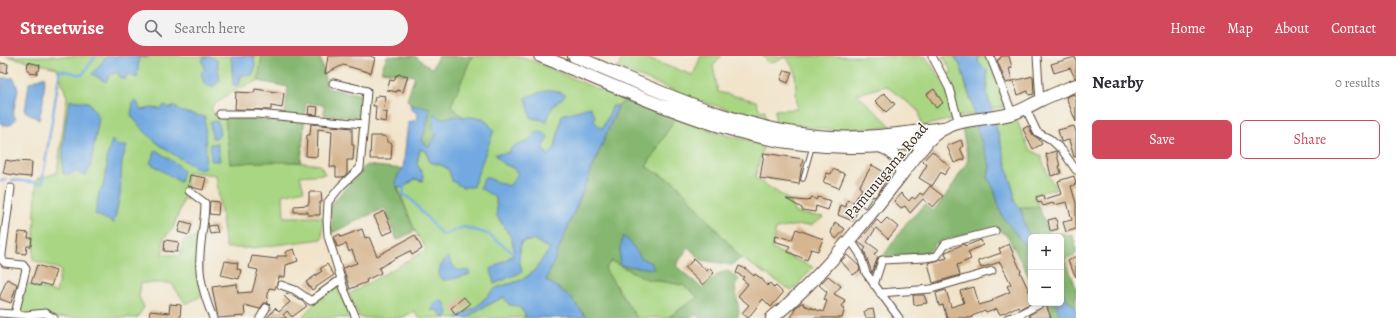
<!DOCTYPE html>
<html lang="en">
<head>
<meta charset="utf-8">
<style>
	:root { --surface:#fff; --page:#f2f2f3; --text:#2b2b33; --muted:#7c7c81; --line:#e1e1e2; --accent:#d1495b }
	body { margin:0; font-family:Alegreya,serif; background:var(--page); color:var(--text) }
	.controls { position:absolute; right:12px; bottom:12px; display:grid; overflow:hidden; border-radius:6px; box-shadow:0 2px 6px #0003 }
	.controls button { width:36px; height:36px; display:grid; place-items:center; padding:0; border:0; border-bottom:1px solid var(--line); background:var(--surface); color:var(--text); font:20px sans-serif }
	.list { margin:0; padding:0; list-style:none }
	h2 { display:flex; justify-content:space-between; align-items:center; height:52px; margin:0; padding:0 16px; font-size:17px }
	h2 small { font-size:13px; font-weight:400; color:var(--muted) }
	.actions { display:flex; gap:8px; padding:12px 16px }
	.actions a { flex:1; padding:9px 0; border:1px solid var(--accent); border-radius:6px; text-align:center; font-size:14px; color:var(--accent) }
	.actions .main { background:var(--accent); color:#fff }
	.icon { flex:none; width:22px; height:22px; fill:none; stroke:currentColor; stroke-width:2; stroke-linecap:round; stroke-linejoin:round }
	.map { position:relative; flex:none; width:1076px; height:262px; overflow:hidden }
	header { display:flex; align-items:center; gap:24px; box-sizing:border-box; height:56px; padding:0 20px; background:var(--accent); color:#fff }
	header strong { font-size:19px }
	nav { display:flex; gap:22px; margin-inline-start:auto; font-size:14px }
	.search { width:280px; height:36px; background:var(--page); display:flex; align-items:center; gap:10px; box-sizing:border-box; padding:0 14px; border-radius:22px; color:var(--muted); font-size:15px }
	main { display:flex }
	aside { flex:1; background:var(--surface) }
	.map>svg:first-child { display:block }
</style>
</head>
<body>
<header>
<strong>Streetwise</strong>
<div class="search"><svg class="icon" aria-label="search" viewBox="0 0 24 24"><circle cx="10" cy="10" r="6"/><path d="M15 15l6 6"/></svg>Search here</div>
<nav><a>Home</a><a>Map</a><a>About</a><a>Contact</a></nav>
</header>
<main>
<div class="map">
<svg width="1076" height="262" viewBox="0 0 1076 262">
	<rect width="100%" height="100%" fill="#f6f6f2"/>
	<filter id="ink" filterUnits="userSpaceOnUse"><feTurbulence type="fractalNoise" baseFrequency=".025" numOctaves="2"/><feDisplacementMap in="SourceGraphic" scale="8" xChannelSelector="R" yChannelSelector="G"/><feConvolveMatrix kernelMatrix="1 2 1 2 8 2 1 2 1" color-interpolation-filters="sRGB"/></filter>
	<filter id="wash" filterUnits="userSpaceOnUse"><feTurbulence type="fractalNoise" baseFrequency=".012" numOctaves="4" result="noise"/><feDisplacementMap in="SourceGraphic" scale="16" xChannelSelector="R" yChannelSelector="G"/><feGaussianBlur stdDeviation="0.9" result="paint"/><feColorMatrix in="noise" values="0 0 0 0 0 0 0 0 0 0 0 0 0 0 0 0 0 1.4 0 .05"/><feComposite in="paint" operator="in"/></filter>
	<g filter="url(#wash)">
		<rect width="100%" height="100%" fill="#f1e4cb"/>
		<path fill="#a9d683" stroke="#728050" d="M6 0H262L258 25 233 35 211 51 215 60 225 61 230 108C260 105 290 104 320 109L325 118 300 120 304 134 283 139 284 161H323L322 183 252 192H226L216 119 188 116 184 143 173 172 164 182 162 198 180 200 184 184 196 182 203 212 201 240 186 248 171 227H141L139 241 144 251 137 262 19 261 25 227 56 237 61 214 33 204 36 133 37 123 57 117 67 41 57 12Z
			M472 0H521L625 45 618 50H613L602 73 594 65 575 56 562 59 555 92 548 99 543 93 527 86 512 91 502 107 513 112 518 118 510 130 496 142 497 160 511 181 515 198 491 213 522 216 519 202 521 186 534 184 550 193 534 215 522 224 496 232 477 250 456 262H419L414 255 402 262H360L349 238 423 196 426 193 415 175 398 132 404 131 415 123 423 125V119L417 108 420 93 427 96 429 106C443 110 449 109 452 125L483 62 463 61 450 50Z
			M623 0H639L693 19 701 0H722L713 10 718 36 756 45 760 55 765 54 766 65 697 44 618 12Z
			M762 0H925L940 22 952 16 943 0H954C963 12 962 17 966 30 969 40 973 48 974 58L922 70 919 55 886 30 857 38 892 71 836 74 775 68V54L797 53 795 15 786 1 769 7Z
			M979 0H989L1005 50 991 53 987 37V15L978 6Z
			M1015 60 1029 93 1041 100 1048 119 1056 133 1034 138 1039 151H1020L1014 146V137L995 67Z
			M675 62 729 80 764 87 755 122 788 143 795 157 824 161 812 169 791 170 776 173 772 193 813 211 792 235 741 202 676 127 646 111Z
			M611 205 647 223 683 229 698 241 667 262H637L605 213Z
			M337 230 352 262H301L314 248Z
			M504 241C512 246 525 251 525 262H467L480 253Z"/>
		<path fill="#86b771" stroke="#607048" d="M262 0H320L327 32 363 39 361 62 324 59V49L306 47 301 106H255L230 108 225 61 284 66 288 31 258 25Z
			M387 0H415L432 13 438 0H472L451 50 463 61 446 62 441 63 435 58 437 77 429 91 422 85 429 59V53C421 49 414 51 407 44L415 20 381 15Z
			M625 45 675 62 646 111 676 127 741 202 732 209 701 204 688 191 676 210 702 232 720 217 728 215 739 223 735 230 739 256 737 262H701L696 259 691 262H668L698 241 683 229 647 223 611 205 605 213 637 262H587L568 239 546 224 618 50Z
			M976 70 990 110 988 122 994 133 1002 159 1023 187 1031 201V225L1008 181 997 172 962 179 936 187 929 196 882 202 907 166 925 149 933 155 950 134 968 104 962 72Z
			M366 109 403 113 399 117 395 127 415 175 397 184 385 152 356 165 332 177 330 150Z
			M1020 151H1039L1049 178 1061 177 1073 180 1076 192V198L1065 203 1076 231V252L1069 246 1061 234V181H1039L1027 177Z
			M1048 247H1056L1059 258 1065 262H1052Z"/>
		<path fill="#72a9e0" stroke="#566a7f" d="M107 0H149L146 2 139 1 137 22 127 18 125 24 119 20 117 16 110 19 106 26 92 18Z
			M209 0 217 4 220 25 213 31 204 27 201 17 205 13 202 3Z
			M231 0H254L255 11 253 19H242L238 29H233Z
			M954 0H979L978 6 987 15V37L1014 137V146L1020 151 1027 177 1039 181H1031V201L1023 187 1002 160 994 133 988 122 990 110 976 70 973 50 966 29 961 10Z
			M45 20 43 46 39 64 25 55 29 27Z
			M1 22H14L18 34 13 57 16 63 10 69H3L0 67V43L2 29Z
			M548 34H554L566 39 553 50 546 67 543 64 531 62 526 41Z
			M70 44 89 46 99 62 90 112 85 120 75 115 69 119 63 118C62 92 64 70 70 44Z
			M133 46H137L141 54 152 52 161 53 164 49 170 52 176 50 179 55 205 61 206 100 205 112 200 114C172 98 150 86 131 59Z
			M410 48C417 51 423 50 430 52L429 59 422 85 429 91 437 78 433 73V66L435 57 441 63C454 59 470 61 483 62L494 74 473 131H462L452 125C449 109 443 109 429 106L427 96 420 93 417 108 423 119V125L415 123 404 131 398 132 395 127 399 117 403 113 408 66 417 64 418 58 411 53Z
			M613 50H618L546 224 568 239 587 262H525V258L518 250 509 249 504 241 480 253 467 262H456L477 250 496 232 522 224 534 215 550 193 534 184 521 186 519 202 522 216 494 228 491 213 515 198 511 181 497 160 496 142 480 132 485 121 509 130 518 118 513 112 502 107 495 98 509 97 512 91 527 86 537 76H543L548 81 543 93 548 99 555 92 562 59 590 51 595 60 594 65 602 73Z
			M214 65 218 66 220 78 216 82H212L210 66Z
			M112 84 118 90H127L122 105 120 139 114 167 95 158 99 137 103 130 107 111 106 103Z
			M217 87 220 105H211L210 88Z
			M156 94 178 109 183 116 180 126 150 107Z
			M623 180 631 187 641 202 651 207 654 213 619 209 620 192Z
			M448 201C454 211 455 217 468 214L470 218 453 223 443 224 438 220C440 212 441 206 448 201Z
			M1061 234 1069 246 1076 252V262H1065L1059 258 1056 247H1061Z
			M440 244 445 247 448 257 445 262H443L439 255 431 254 434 247Z"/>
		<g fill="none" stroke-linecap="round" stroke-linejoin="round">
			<path stroke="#72a9e0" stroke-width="2.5" d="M12 124 42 127 60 14 82 19 96 0
				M0 125 6 124
				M404 131 403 139 410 142 442 179 464 171 488 178 515 198"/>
		</g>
		<g id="blocks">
			<path fill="#d6b691" d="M328 0H370L375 2 371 17 343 9 325 18Z
				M1004 0H1009L1012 12H1009L1012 25 1006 27 997 4 1000 3V1Z
				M1075 1 1076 5V22H1075L1070 12 1054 17 1051 8Z
				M28 6 40 9 39 15H37V18L29 17 30 15 27 14Z
				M0 7 8 8 7 17 0 16Z
				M785 14 792 16 788 27 781 24Z
				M398 18 408 20 403 36 397 34V36L387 34 390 24 394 25 396 19 397 20Z
				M1033 20 1034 38 1029 39 1028 35 1018 39 1013 25Z
				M255 33 284 37 282 52 271 50V54L235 53 236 36 254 37Z
				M934 33 943 47 936 52 927 38Z
				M884 37 895 48 886 56 875 45Z
				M1074 38 1076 43V66L1066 41Z
				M378 39 386 40 383 56H387L386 66 375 64 376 50H373L375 41H378Z
				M309 50 318 51 317 59 308 58Z
				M311 68 352 72V89H354L353 104H347V118L343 121H336V111H330L332 75 318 73 317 101 306 100 307 79H310Z
				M1028 70 1033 79 1039 83 1042 88 1033 93 1023 73Z
				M1074 70 1076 76V101H1074L1069 84 1061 86 1058 74Z
				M371 80H384L387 83V86L392 88 391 103H370Z
				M961 84 963 90 960 92 965 103 954 107 947 90Z
				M932 95 950 111 944 119 941 116 932 130 919 122 927 109 923 105Z
				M1056 95 1060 110H1059L1061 117 1051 120 1046 98Z
				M764 97 803 103 799 128 760 122Z
				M6 104 15 106 16 105 32 106 31 121 19 120 3 117Z
				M872 109 889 119 879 136 875 141 873 140 865 152 860 148 853 165 838 159 841 149 846 151 847 144 854 146 862 133 859 131Z
				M833 113 845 118 839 132 823 126 827 117 831 118Z
				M190 119 206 122 203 134 188 130Z
				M1074 120 1076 128 1071 130 1076 147V173L1066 176 1063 166 1072 164 1067 146 1054 149 1053 147 1043 150 1041 146 1038 147 1036 141 1043 139 1044 143 1062 138 1058 125Z
				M930 130 943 140 933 151 923 143 910 157 905 150 901 152 894 145 901 137 909 145 912 141 915 143 920 137 923 139Z
				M309 136H321L322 146H320V159H308V156H294V150L308 149V147H309Z
				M812 141 816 144 818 141 831 145 828 154 816 150 815 151H816L815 156 802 154V152L786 143 808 145Z
				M210 145 219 146 218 159 209 158Z
				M384 155 393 175 383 179 374 160Z
				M887 162 898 171 888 183 876 172 867 186 878 194 874 199 878 201 872 217 864 194 866 192 858 186 877 164 881 168Z
				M1056 162 1058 173 1050 175 1048 164Z
				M181 165 192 168 189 179 178 176Z
				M835 166 845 173 836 183 831 177Z
				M216 169 218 177 210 178 208 170Z
				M362 173 365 182 369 181 377 200 415 179 422 193 412 199 410 195 394 203 379 212 381 217 366 224 367 226 350 233 343 212 357 207 352 194 349 196 346 188 337 191 334 181 340 178 341 181Z
				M796 173 823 183 818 195 811 193 807 204 788 196 790 190 774 185 776 179 792 184Z
				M19 176 29 177 28 182H32L31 190H27L26 198 17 197Z
				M165 184 179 186 177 196 164 195Z
				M981 184 983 189 968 196 971 203 957 209 960 219 933 227 928 207 947 202 945 197 946 196 964 188 965 190Z
				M1009 188 1021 215 1020 216 1031 239V247L1019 253 1018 250 1002 258H999L997 253 986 257 985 255 972 260V262H947L943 249 939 250 936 237 946 234 951 251 964 247 960 235 974 231 979 249 993 245V243L1010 236 1007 230 1011 228 1000 206 981 212 978 205 1001 197 999 193Z
				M294 193 298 205 286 209 285 221H279L275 233 269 232 267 246 270 249 266 247H264L260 253 244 249 245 260 218 262 212 231 237 228 238 237 252 236 258 214 249 212 252 200 277 203V200H287L285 196Z
				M847 199 859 210 860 214 853 219 841 205Z
				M1076 200V221L1068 205Z
				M694 203 707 215 709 212 714 217 703 229 685 212Z
				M225 205 238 207 237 213 241 214 239 223 221 219Z
				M327 208 334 219 312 234 306 226 322 215 320 213Z
				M37 209 56 215 51 230 41 227 40 230 31 227Z
				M739 210 746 213 754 220 755 218 762 223 767 230 770 227 774 232 776 230 783 237 771 251 763 243 748 262 742 257 749 249 738 240 748 228 742 223 744 221 736 217Z
				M828 220 841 230 834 238 845 244 842 251 845 252 842 262H791L795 252 801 247H804L803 249 823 256 827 245 824 244 827 236 819 229Z
				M7 223 17 228 11 247 0 243V240Z
				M287 237 302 245 307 250 292 261 287 255 283 259 287 262H267L275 252 279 256 290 246 284 240Z
				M913 239H924L927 247 914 249Z
				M464 241 470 248 456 259 451 252Z
				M170 248 181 249 180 262H149L150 255 169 257Z
				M1046 249 1051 262H1030L1029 259Z
				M873 253 875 262H866L864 255Z"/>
		</g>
	</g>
	<g filter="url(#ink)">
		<use href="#blocks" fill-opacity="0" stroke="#564638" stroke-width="1"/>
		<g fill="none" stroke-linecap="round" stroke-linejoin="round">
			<g stroke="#564638" stroke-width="5.5">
				<path id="lane" d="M803 123 812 91"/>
			</g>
			<g stroke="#564638" stroke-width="9">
				<path id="street" d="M932 0 949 32 959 67
					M990 0 1012 57
					M1037 0 1040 45
					M333 27 367 35 360 112 341 130 328 146 327 164 328 180 344 233 356 262
					M1026 53 1037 76 1050 83 1062 94 1076 114
					M220 58H257L364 68
					M11 132 2 198V204L5 207 23 209 26 213 15 258
					M189 135 205 147C205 169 198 192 200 214 201 231 207 247 213 262
					M850 183 860 198 866 217 899 262
					M281 229 295 234 311 245 341 223
					M874 229 882 204 925 202 937 200 945 188 995 175
					M880 237 931 233 992 215
					M0 257 26 259 45 257 54 262
					M260 262 266 252
					M1008 262 1018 259 1042 247"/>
			</g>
			<g stroke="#564638" stroke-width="13">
				<path id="secondary" d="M878 90C894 95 899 103 901 119"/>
			</g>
			<g stroke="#564638" stroke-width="14">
				<path id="primary" d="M540 0C604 25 667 55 733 74 770 85 810 90 849 91 876 92 902 88 928 85
					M574 0C657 34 741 76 831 81 869 83 906 77 943 72
					M772 262C783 253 794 243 804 233 850 188 888 135 928 85 951 59 984 66 1014 57 1023 54 1031 49 1039 45 1051 39 1064 34 1076 29"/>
			</g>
			<use href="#lane" stroke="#fff" stroke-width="3.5"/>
			<use href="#street" stroke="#fff" stroke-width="7"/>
			<use href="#secondary" stroke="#fff" stroke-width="11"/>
			<use href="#primary" stroke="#fff" stroke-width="12"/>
		</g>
	</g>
	<g text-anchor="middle" stroke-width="3" stroke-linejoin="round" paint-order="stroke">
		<g font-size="15" fill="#3b2a1e" stroke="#f6f6f2">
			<text transform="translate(886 115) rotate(-50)" y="5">Pamunugama Road</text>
		</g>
	</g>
</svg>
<div class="controls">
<button>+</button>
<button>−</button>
</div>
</div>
<aside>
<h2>Nearby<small>0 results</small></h2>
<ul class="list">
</ul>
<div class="actions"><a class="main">Save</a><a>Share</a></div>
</aside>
</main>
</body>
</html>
